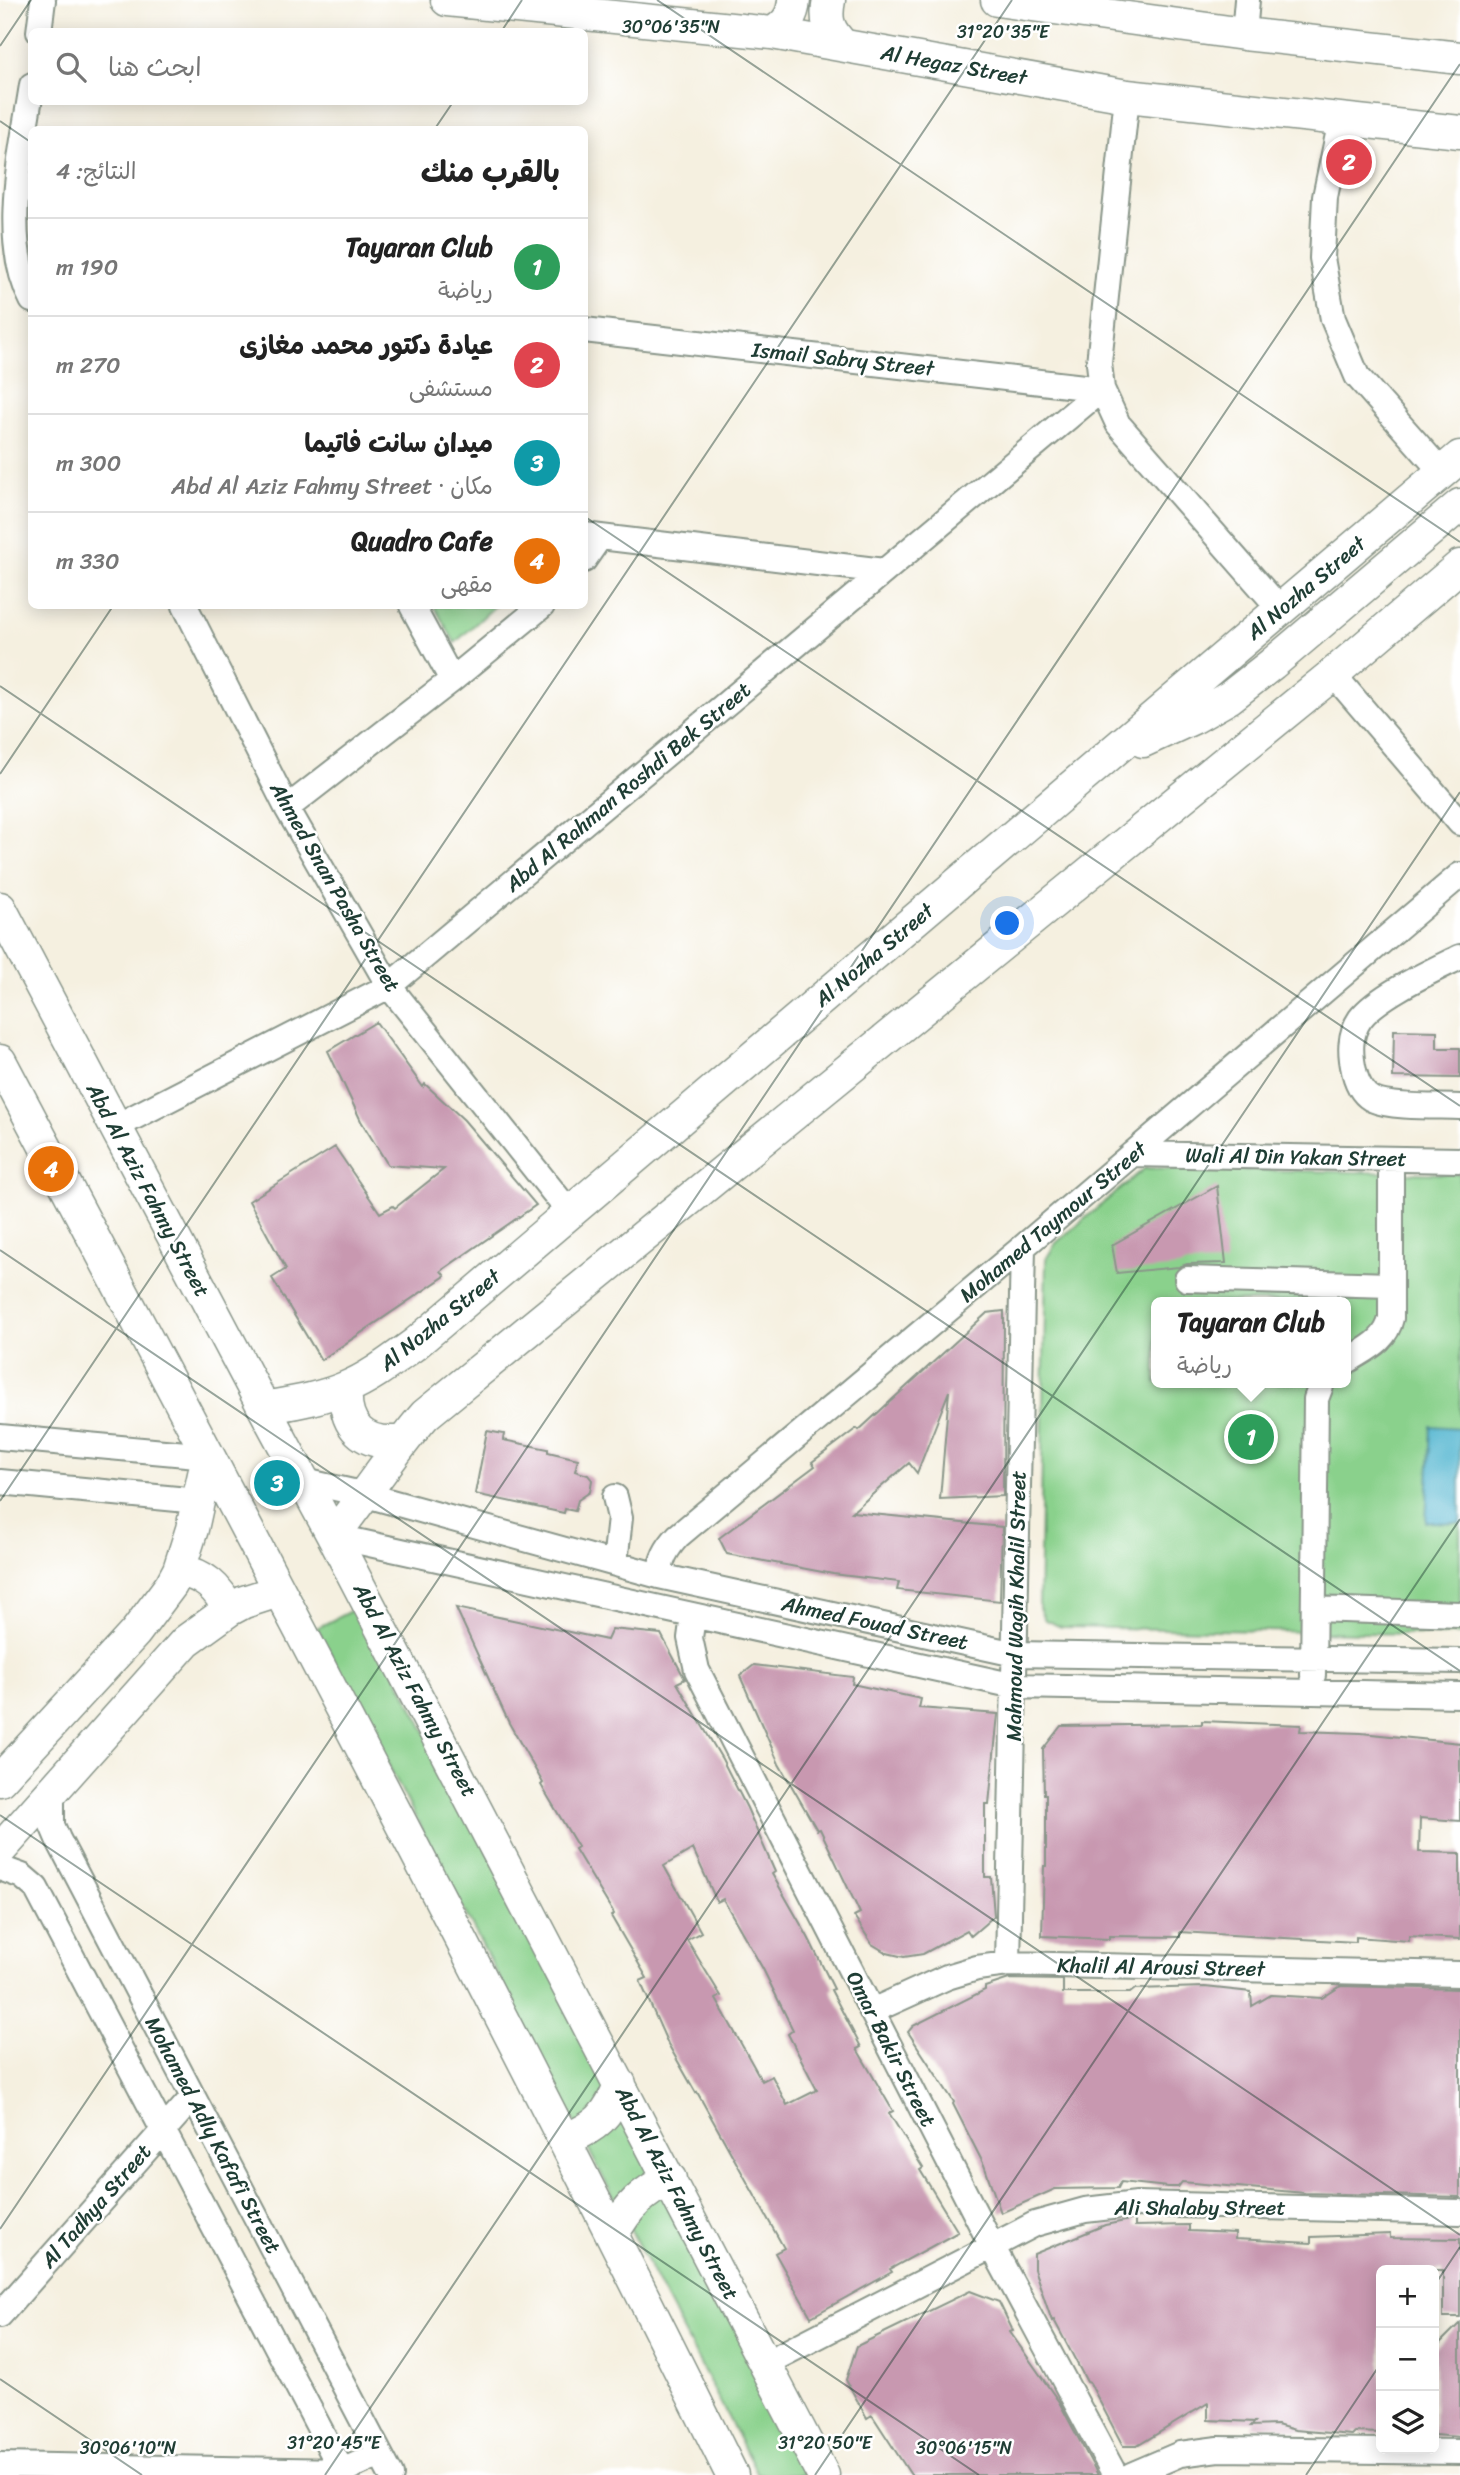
<!DOCTYPE html>
<html lang="ar">
<head>
<meta charset="utf-8">
<style>
	:root { --surface:#fff; --page:#f6f6f6; --text:#222; --muted:#767676; --line:#e0e0e0; --accent:#d1495b }
	body { margin:0; font-family:Sriracha,"Playpen Sans Arabic",sans-serif; background:var(--page); color:var(--text); direction:rtl }
	.controls { position:absolute; right:21px; bottom:21px; display:grid; overflow:hidden; border-radius:10px; box-shadow:0 4px 18px #0003 }
	.controls button { width:63px; height:63px; display:grid; place-items:center; padding:0; border:0; border-bottom:2px solid var(--line); background:var(--surface); color:var(--text); font:35px sans-serif }
	.you { position:absolute; left:1008px; top:924px; width:24px; height:24px; margin:-18px; border:5px solid #fff; border-radius:50%; background:#1a73e8; box-shadow:0 0 0 10px #1a73e833 }
	.badge { display:grid; place-items:center; width:46px; height:46px; border-radius:50%; background:var(--accent); color:#fff; font-size:23px; font-weight:700 }
	.pin { position:absolute; translate:-50% -50%; border:4px solid #fff; box-shadow:0 2px 7px #0006 }
	.popup { position:absolute; left:1151px; top:1297px; width:200px; height:91px; box-sizing:border-box; display:grid; place-content:center; border-radius:10px; background:var(--surface); filter:drop-shadow(0 2px 5px #0005); font-size:23px; white-space:nowrap; color:var(--muted) }
	.popup b { font-size:26px; color:var(--text) }
	.popup::after { content:''; position:absolute; left:50%; top:100%; margin-left:-14px; border:14px solid transparent; border-top-color:var(--surface) }
	.list { margin:0; padding:0; list-style:none }
	h2 { display:flex; justify-content:space-between; align-items:center; height:91px; margin:0; padding:0 28px; font-size:30px }
	h2 small { font-size:23px; font-weight:400; color:var(--muted) }
	.list li { display:grid; grid-template-columns:46px 1fr auto; gap:21px; align-items:center; box-sizing:border-box; height:98px; padding:0 28px; border-top:2px solid var(--line) }
	.list b { display:block; font-size:26px; white-space:nowrap }
	.list p { margin:0; font-size:23px; white-space:nowrap; color:var(--muted) }
	.list em { font-size:23px; font-style:normal; color:var(--muted) }
	.icon { flex:none; width:38px; height:38px; fill:none; stroke:currentColor; stroke-width:2; stroke-linecap:round; stroke-linejoin:round }
	.map { position:relative; flex:none; width:1460px; height:2475px; overflow:hidden; direction:ltr }
	.search { position:absolute; background:var(--surface); box-shadow:0 4px 18px #0003; left:28px; top:28px; width:560px; height:77px; display:flex; align-items:center; gap:18px; box-sizing:border-box; padding:0 24px; border-radius:10px; color:var(--muted); font-size:26px }
	.panel { position:absolute; background:var(--surface); box-shadow:0 4px 18px #0003; left:28px; top:126px; width:560px; height:483px; border-radius:10px; direction:rtl }
	.map>svg:first-child { display:block }
</style>
</head>
<body>
<div class="map">
<svg width="1460" height="2475" viewBox="0 0 1460 2475">
	<rect width="100%" height="100%" fill="#fff"/>
	<filter id="ink" filterUnits="userSpaceOnUse"><feTurbulence type="fractalNoise" baseFrequency=".0143" numOctaves="2"/><feDisplacementMap in="SourceGraphic" scale="14" xChannelSelector="R" yChannelSelector="G"/><feConvolveMatrix kernelMatrix="1 2 1 2 8 2 1 2 1" color-interpolation-filters="sRGB"/></filter>
	<filter id="wash" filterUnits="userSpaceOnUse"><feTurbulence type="fractalNoise" baseFrequency=".00686" numOctaves="4" result="noise"/><feDisplacementMap in="SourceGraphic" scale="28" xChannelSelector="R" yChannelSelector="G"/><feGaussianBlur stdDeviation="1.57" result="paint"/><feColorMatrix in="noise" values="0 0 0 0 0 0 0 0 0 0 0 0 0 0 0 0 0 1.4 0 .05"/><feComposite in="paint" operator="in"/></filter>
	<g filter="url(#wash)">
		<rect width="100%" height="100%" fill="#f5f0e0"/>
		<path fill="#8ad18c" stroke="#548760" stroke-width="2" fill-rule="evenodd" d="M434 606H495L455 643Z
			M1145 1168 1460 1174V1635L1061 1627 1045 1620 1039 1608 1046 1259 1056 1243ZM1156 1302H1346V1383H1156Z
			M360 1606 813 2475H758L317 1628Z"/>
		<path fill="#52b6d0" stroke="#387a82" stroke-width="2" d="M1431 1426 1460 1428V1523L1426 1522Z"/>
		<g id="blocks">
			<path fill="#c898b0" fill-rule="evenodd" d="M376 1022 423 1087 425 1084 464 1120 536 1205 441 1271 445 1276 321 1360 272 1278 286 1269 249 1201 335 1147 380 1213 393 1206 395 1208 444 1169 388 1165 361 1121 328 1051Z
				M1394 1030 1437 1031V1048H1460V1078L1393 1077Z
				M1217 1186 1226 1263 1187 1264 1179 1267 1117 1273 1112 1245Z
				M1004 1311 1003 1496 940 1499 949 1391 917 1473 909 1463 852 1512 1002 1527 1000 1601 897 1590 899 1582 833 1574 727 1554 719 1538 815 1466 812 1462 857 1428 859 1430 987 1313Z
				M487 1431 504 1434 503 1440 548 1449V1452L578 1459 575 1471 588 1475 592 1480 590 1492 578 1500 575 1511 565 1509 564 1513 475 1494Z
				M456 1608 607 1640 612 1629 661 1634 685 1679 677 1683 722 1759 747 1808 775 1872 772 1874 808 1937 834 1989 831 1990 861 2047 857 2049 893 2111 889 2113 923 2168 920 2170 958 2232 890 2269 892 2272 811 2317 775 2253 784 2248 697 2092 696 2093 668 2044 640 1981 647 1978 611 1916 614 1914 575 1849 578 1847 541 1785 543 1783 509 1723ZM693 1849 717 1902 723 1899 763 1969 793 2030 788 2034 817 2090 787 2105 772 2076 762 2081 716 1999 721 1996 687 1940 701 1932 664 1866Z
				M754 1665 853 1677 852 1684 921 1699 919 1708 998 1714 989 1804H985V1877H991L994 1916 971 1936 967 1930 923 1954 904 1957 887 1953 872 1944 854 1916 860 1913 820 1829 817 1830 779 1764 740 1676Z
				M1202 1721 1301 1725 1300 1731 1361 1733 1460 1743V1821L1420 1818 1419 1852 1460 1853V1939L1409 1936V1941L1356 1937V1942L1180 1932V1937L1109 1936V1939L1042 1936 1044 1866H1046V1794H1044L1043 1749 1061 1726 1202 1724Z
				M1009 1979 1063 1980V1993H1130L1135 1989 1205 1987 1251 1992 1252 2006 1271 1995 1322 1998 1341 1986 1460 1989V2197L1305 2193 1182 2182 1178 2187H1168L1121 2182 1118 2188 1055 2189 1001 2213 984 2165 953 2104 954 2102 908 2032 913 2026 985 1990V1987Z
				M1135 2219V2226L1189 2225V2231L1235 2233V2239L1311 2243V2237L1390 2234V2238L1460 2239V2317H1443V2270H1381V2433L1355 2432 1352 2435 1295 2430 1277 2425 1251 2426 1255 2422 1208 2420V2403L1137 2446H1123L1090 2383 1087 2382 1054 2320 1052 2321 1034 2269V2254L1105 2225Z
				M970 2291 999 2302 1013 2331 1010 2332 1059 2402 1098 2475H911L872 2415 867 2418 846 2380 857 2346Z
				M1460 2323V2437L1434 2435 1435 2348Z"/>
		</g>
	</g>
	<g filter="url(#ink)">
		<use href="#blocks" fill-opacity="0" stroke="#8a968a" stroke-width="2"/>
		<g fill="none" stroke-linecap="round" stroke-linejoin="round">
			<g stroke="#8a968a" stroke-width="28">
				<path id="minor" d="M39 32 43 0
					M1244 34 1247 0
					M32 85C22 151 0 240 32 300
					M1127 96 1099 363 1102 389 1118 424 1281 610
					M1341 120 1325 197 1322 258 1333 319 1357 376 1442 472
					M584 330 1102 389
					M584 535 884 571
					M584 560 600 537
					M185 606 287 808 389 986 570 1213
					M412 606 452 680
					M1333 674 1460 823
					M287 808 452 680 542 606
					M1460 957C1432 971 1378 995 1360 1019 1349 1035 1350 1053 1354 1071 1357 1083 1362 1095 1374 1100 1392 1108 1439 1106 1460 1107
					M115 1127 389 986 1102 389
					M1132 1154 1460 1160
					M1187 1279 1391 1285
					M1346 1362C1365 1349 1386 1342 1391 1318V1159
					M0 1437 208 1456
					M304 1481 366 1495 659 1576 1015 1654 1460 1661
					M0 1482 198 1501
					M615 1497 620 1518 615 1563
					M333 1536 1015 1686 1460 1695
					M659 1576C661 1559 666 1549 678 1536L1023 1247 1460 875
					M1314 1609 1460 1614
					M693 1616 690 1638 697 1670 992 2246 1115 2475
					M1313 1675 1316 1399 1322 1383
					M52 1791V1825L58 1839 391 2475
					M0 1868 22 1876 36 1888 344 2475
					M1008 1964 1023 1247
					M872 2011 947 1977 977 1968 1008 1964 1460 1974
					M0 2315 193 2097
					M766 2363 1035 2224 1085 2210 1137 2204 1460 2212
					M0 2465 342 2471 380 2454
					M1131 2475 1180 2454 1218 2449 1460 2452"/>
			</g>
			<g stroke="#8a968a" stroke-width="35">
				<path id="major" d="M447 0 772 33 1127 96 1460 132
					M829 0C825 20 828 30 843 45
					M997 0 1244 34 1460 58
					M772 33C786 26 793 16 794 0
					M1143 741 1195 717 1230 697 1272 664 1460 505
					M0 908 264 1408 333 1536 823 2475
					M0 1061C248 1530 497 1999 732 2475
					M346 1388C343 1426 364 1447 402 1441
					M264 1408C291 1403 319 1399 345 1388 370 1378 393 1360 415 1344L1460 457
					M333 1536C365 1496 392 1453 425 1415L1333 674 1460 566
					M179 1570C204 1575 218 1587 229 1610
					M0 1780 135 1633 171 1585 179 1570 192 1529 208 1456
					M0 1850 186 1641 229 1610 244 1602 278 1591
					M565 2140C596 2127 609 2116 620 2084
					M613 2234C627 2207 643 2192 670 2179"/>
			</g>
			<use href="#minor" stroke="#fff" stroke-width="24"/>
			<use href="#major" stroke="#fff" stroke-width="32"/>
		</g>
	</g>
	<path fill="none" stroke="#1f3d34" stroke-width="2" stroke-opacity="0.45" d="M657 0 1460 542M501 32 522 0M0 46 31 0M0 121 32 143M434 130 453 102M584 516 1460 1106M0 686 1460 1671M0 774 113 606M0 1250 1460 2235M0 1501 1012 0M0 1815 979 2475M0 2229 1460 64M1434 2286 1460 2247M0 2379 142 2475M325 2475 1460 792M815 2475 1460 1519M1306 2475 1381 2363"/>
	<g text-anchor="middle" stroke-width="5" stroke-linejoin="round" paint-order="stroke">
		<g font-size="21" fill="#1f3d34" stroke="#fff">
			<text transform="translate(954 65) rotate(10)" y="7">Al Hegaz Street</text>
			<text transform="translate(843 359) rotate(6)" y="7">Ismail Sabry Street</text>
			<text transform="translate(1306 588) rotate(-40)" y="7">Al Nozha Street</text>
			<text transform="translate(628 787) rotate(-40)" y="7">Abd Al Rahman Roshdi Bek Street</text>
			<text transform="translate(335 887) rotate(60)" y="7">Ahmed Snan Pasha Street</text>
			<text transform="translate(874 955) rotate(-40)" y="7">Al Nozha Street</text>
			<text transform="translate(1296 1157) rotate(1)" y="7">Wali Al Din Yakan Street</text>
			<text transform="translate(148 1190) rotate(62)" y="7">Abd Al Aziz Fahmy Street</text>
			<text transform="translate(1053 1222) rotate(-40)" y="7">Mohamed Taymour Street</text>
			<text transform="translate(440 1320) rotate(-39)" y="7">Al Nozha Street</text>
			<text transform="translate(1016 1606) rotate(-89)" y="7">Mahmoud Wagih Khalil Street</text>
			<text transform="translate(875 1623) rotate(12)" y="7">Ahmed Fouad Street</text>
			<text transform="translate(415 1690) rotate(62)" y="7">Abd Al Aziz Fahmy Street</text>
			<text transform="translate(1161 1967) rotate(1)" y="7">Khalil Al Arousi Street</text>
			<text transform="translate(891 2049) rotate(63)" y="7">Omar Bakir Street</text>
			<text transform="translate(213 2135) rotate(62)" y="7">Mohamed Adly Kafafi Street</text>
			<text transform="translate(677 2193) rotate(62)" y="7">Abd Al Aziz Fahmy Street</text>
			<text transform="translate(96 2206) rotate(-49)" y="7">Al Tadhya Street</text>
			<text x="1200" y="2215">Ali Shalaby Street</text>
		</g>
	</g>
	<g font-size="18" text-anchor="middle" fill="#1f3d34" stroke="#fff" stroke-width="5" stroke-linejoin="round" paint-order="stroke">
		<text x="671" y="33">30°06'35"N</text>
		<text x="1003" y="38">31°20'35"E</text>
		<text x="334" y="2449">31°20'45"E</text>
		<text x="825" y="2449">31°20'50"E</text>
		<text x="128" y="2454">30°06'10"N</text>
		<text x="964" y="2454">30°06'15"N</text>
	</g>
</svg>
<div class="controls">
<button>+</button>
<button>−</button>
<button><svg class="icon" aria-label="layers" viewBox="0 0 24 24"><path d="M12 4l9 5-9 5-9-5zM3 14l9 5 9-5"/></svg></button>
</div>
<div class="you"></div>
<div class="pin badge" style="left:1251px;top:1437px;background:#2e9e5b">1</div>
<div class="popup"><b>Tayaran Club</b>رياضة</div>
<div class="pin badge" style="left:1349px;top:162px;background:#e0444e">2</div>
<div class="pin badge" style="left:277px;top:1483px;background:#0f9aa8">3</div>
<div class="pin badge" style="left:51px;top:1169px;background:#e8710a">4</div>
<div class="search"><svg class="icon" aria-label="search" viewBox="0 0 24 24"><circle cx="10" cy="10" r="6"/><path d="M15 15l6 6"/></svg>ابحث هنا</div>
<section class="panel">
<h2>بالقرب منك<small>النتائج: 4</small></h2>
<ul class="list">
<li><span class="badge" style="background:#2e9e5b">1</span><div><b>Tayaran Club</b><p>رياضة</p></div><em>190 m</em></li>
<li><span class="badge" style="background:#e0444e">2</span><div><b>عيادة دكتور محمد مغازى</b><p>مستشفى</p></div><em>270 m</em></li>
<li><span class="badge" style="background:#0f9aa8">3</span><div><b>ميدان سانت فاتيما</b><p>مكان · Abd Al Aziz Fahmy Street</p></div><em>300 m</em></li>
<li><span class="badge" style="background:#e8710a">4</span><div><b>Quadro Cafe</b><p>مقهى</p></div><em>330 m</em></li>
</ul>
</section>
</div>
</body>
</html>
